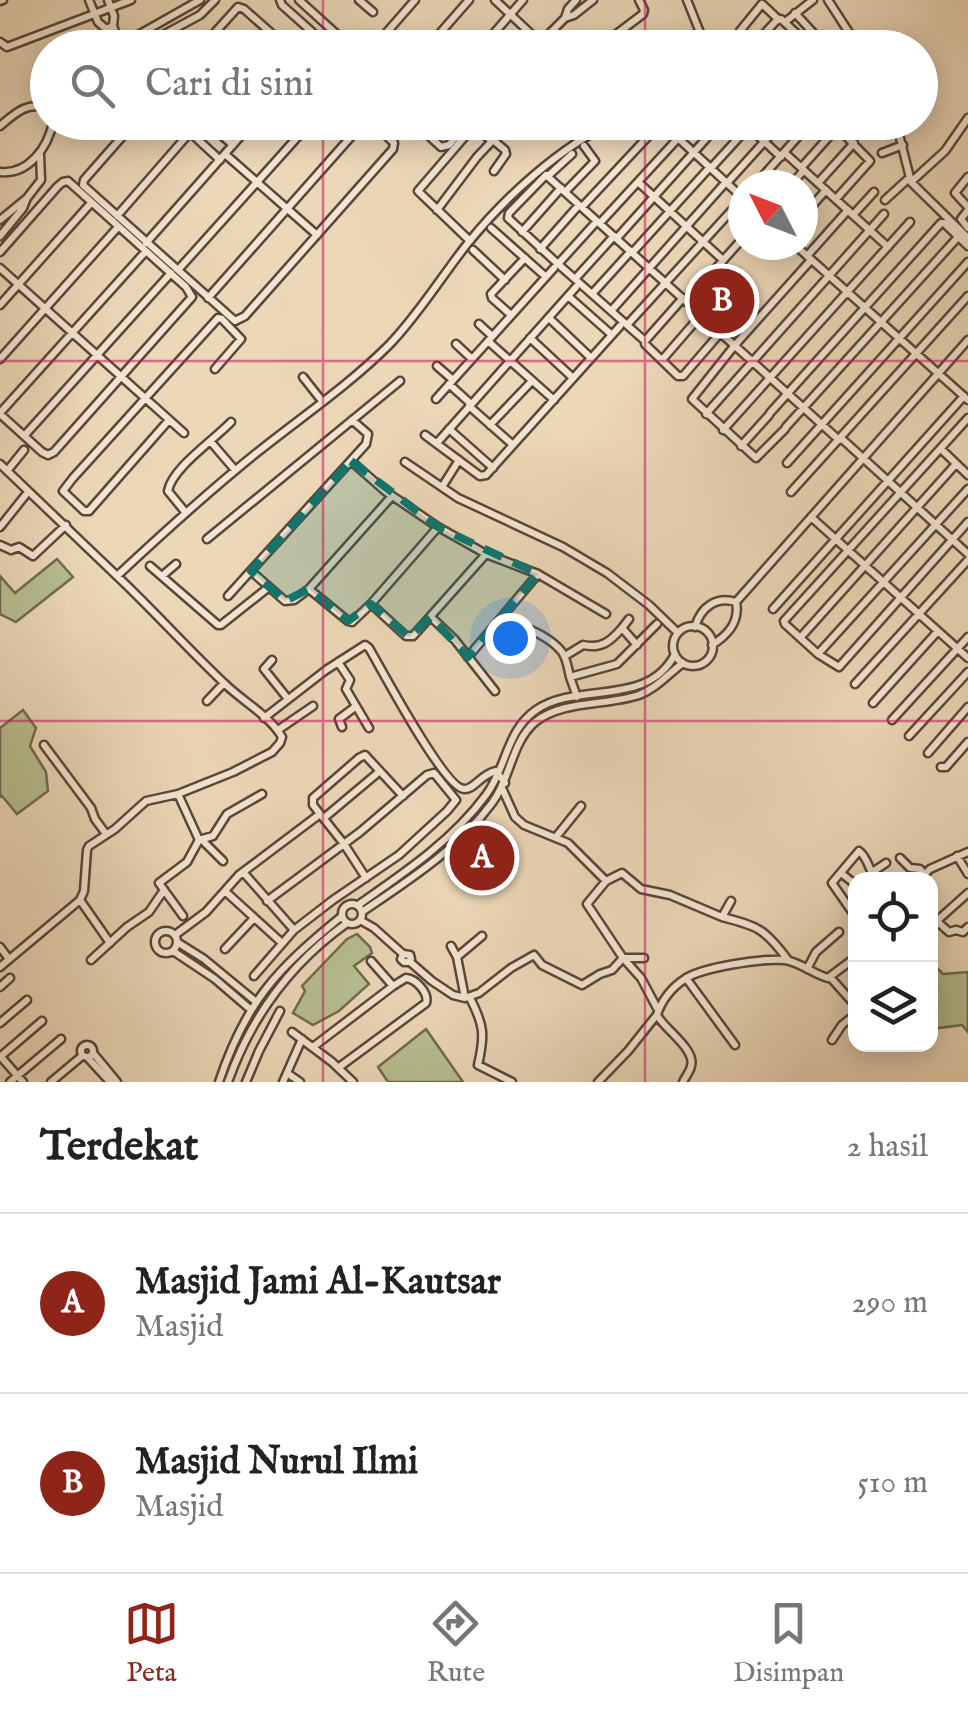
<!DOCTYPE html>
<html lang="id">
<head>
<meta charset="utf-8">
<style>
	:root { --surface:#fff; --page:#f6f6f6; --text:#222; --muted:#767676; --line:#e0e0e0; --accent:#8f2418 }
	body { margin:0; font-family:"IM FELL English",serif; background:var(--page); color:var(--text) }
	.controls { position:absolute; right:30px; bottom:30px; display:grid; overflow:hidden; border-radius:20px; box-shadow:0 5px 25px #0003 }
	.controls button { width:90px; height:90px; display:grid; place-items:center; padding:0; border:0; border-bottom:2px solid var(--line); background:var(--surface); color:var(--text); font:50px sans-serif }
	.compass { position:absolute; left:728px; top:170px; width:90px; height:90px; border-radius:50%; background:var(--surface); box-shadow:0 5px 25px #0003; rotate:312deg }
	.you { position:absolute; left:510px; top:638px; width:35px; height:35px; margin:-25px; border:8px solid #fff; border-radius:50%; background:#1a73e8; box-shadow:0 0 0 15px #1a73e833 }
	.badge { display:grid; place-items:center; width:65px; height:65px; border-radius:50%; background:var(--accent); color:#fff; font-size:32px; font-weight:700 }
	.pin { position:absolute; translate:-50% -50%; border:5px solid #fff; box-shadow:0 2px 10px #0006 }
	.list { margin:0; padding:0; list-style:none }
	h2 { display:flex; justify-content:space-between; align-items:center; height:130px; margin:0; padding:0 40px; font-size:42px }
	h2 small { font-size:32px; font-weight:400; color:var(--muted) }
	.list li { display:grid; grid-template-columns:65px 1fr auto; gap:30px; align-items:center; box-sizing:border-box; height:180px; padding:0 40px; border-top:2px solid var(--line) }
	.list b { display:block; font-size:38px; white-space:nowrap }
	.list p { margin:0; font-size:32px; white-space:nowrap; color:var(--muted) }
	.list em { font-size:32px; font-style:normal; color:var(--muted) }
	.icon { flex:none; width:55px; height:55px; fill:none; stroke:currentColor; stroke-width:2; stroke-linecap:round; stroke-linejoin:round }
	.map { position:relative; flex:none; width:968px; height:1082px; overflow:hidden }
	.search { position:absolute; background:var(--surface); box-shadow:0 5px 25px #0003; left:30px; right:30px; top:30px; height:110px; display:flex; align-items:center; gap:25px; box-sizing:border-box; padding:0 35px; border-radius:55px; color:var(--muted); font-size:38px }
	.sheet { height:490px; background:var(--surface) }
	nav { display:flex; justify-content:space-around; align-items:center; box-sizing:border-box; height:140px; border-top:2px solid var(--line); background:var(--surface); font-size:28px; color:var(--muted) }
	nav a { display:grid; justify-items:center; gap:5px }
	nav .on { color:var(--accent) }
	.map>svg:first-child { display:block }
</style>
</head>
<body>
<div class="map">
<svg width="968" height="1082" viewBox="0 0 968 1082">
	<rect width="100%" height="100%" fill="#ecd7b8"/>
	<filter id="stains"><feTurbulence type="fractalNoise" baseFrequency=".002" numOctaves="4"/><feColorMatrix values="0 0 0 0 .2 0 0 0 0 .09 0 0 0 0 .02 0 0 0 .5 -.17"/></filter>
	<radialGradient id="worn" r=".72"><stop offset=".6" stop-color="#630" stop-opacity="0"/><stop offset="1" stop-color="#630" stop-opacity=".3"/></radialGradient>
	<path fill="#b7be90" stroke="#706a4e" stroke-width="2.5" d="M57 559 73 577 16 622 0 614V576L15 593Z
		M23 710 36 728 30 746 46 772 48 791 17 814 2 796 0 797V728Z
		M357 934 370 947 372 953 354 966 369 984 339 1011 313 1025 293 1013 305 991 302 986 347 939Z
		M931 962 943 974 968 972V1032L962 1025 931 1029Z
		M426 1029 463 1082H388L378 1067Z"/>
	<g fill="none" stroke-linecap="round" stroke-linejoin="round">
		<g stroke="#5a4638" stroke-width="11">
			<path id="minor" d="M89 0 98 22 106 29 113 26 114 16 108 0
				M280 0 282 5 330 48
				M299 0 352 48
				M359 0 373 12
				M495 0 546 48
				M687 0 701 35V48
				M828 0 859 48
				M0 1 3 0
				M795 13 817 37
				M565 18 574 15 593 0
				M785 22 813 0
				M113 26 120 44
				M106 29 112 48
				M0 42 7 47 131 0
				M753 46 776 21 781 19 796 33 784 48
				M753 47 740 31 762 4 778 19
				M115 48 200 0
				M139 48 200 15 215 0
				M201 48 238 7 244 9 288 48
				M264 48 274 36
				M373 48 415 0
				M427 48 469 0
				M481 48 523 0
				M535 48 565 18 568 9 576 0
				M598 48 643 14 644 10 639 0
				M37 105 48 92
				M135 122 84 180 83 185 235 321 245 316 393 149 394 143 372 122
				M179 122 220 160
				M206 122 233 145
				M414 122 441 147 449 145 469 122
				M435 122 454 139
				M743 122 781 157
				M832 122 870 161 836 199
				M896 122 911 182 968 238
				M0 126C14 114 30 99 48 110
				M678 138 743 198
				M785 153 888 247
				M882 153 903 145
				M225 154 317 235
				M711 168 753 122
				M801 168 842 122
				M0 172C28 175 48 148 53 122
				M548 176 572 154
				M968 177 955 193 968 207
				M638 182 723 260
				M911 182 945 151 968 118
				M727 183 782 122
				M818 183 854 143
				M755 185 811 122
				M791 185 804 170
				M565 192 595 161 584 146
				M27 198 41 180 40 155
				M885 200 909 178
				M582 207 656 128
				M437 210 477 157 493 140 505 150 506 154 494 171
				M968 210 961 219 968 228
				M853 215 874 192
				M117 216 199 122
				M803 216 826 190
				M0 220 27 198 23 208 0 236
				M597 221 558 264 645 341V344L678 376H683L721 332
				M600 223 693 122
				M491 228 546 277
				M522 232 561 188
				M617 238 721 122
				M470 241 418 191 473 127H477L491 141
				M146 243 253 122
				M795 245 968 400
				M540 249 579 205
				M473 250 505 280
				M0 252 58 186 63 182 68 181 186 287 192 297 54 452 48 455 42 452 0 414
				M632 253 710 167
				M807 256 848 210
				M558 264 508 218 509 213 546 175 839 440
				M0 268 184 433
				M178 270 311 122
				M575 279 614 236
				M592 294 631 251
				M568 296 612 335
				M208 298 364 122
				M686 302 743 238
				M0 305 91 203
				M611 311 726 182
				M511 315 492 298 491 294 525 258
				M549 318 591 358
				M479 324 492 336
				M627 325 743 198
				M530 338 573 378
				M488 341 554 400
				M645 341 683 298
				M456 344 472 359
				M0 359 118 227
				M662 360 701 315
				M437 366 453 380
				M303 377 322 401
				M449 384 471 404
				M436 399 554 268
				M469 406 513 445
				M0 413 146 251
				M770 413 941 223H944L968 246
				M706 414 884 214
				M968 418 784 621 785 624 818 654 839 667 968 522
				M169 420 89 511H84L63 491 73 478 218 318 222 319 241 339 215 369
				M490 425 532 381
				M786 427 958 237
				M449 429 493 468
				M785 429 756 458 692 399 735 345 811 260
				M723 430 910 222
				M25 435 171 273
				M425 435 480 476 486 475 620 326
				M841 438 968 554
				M211 442 235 470
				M437 443 576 287
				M741 446 769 415
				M941 449 968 475
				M351 461 385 491 438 527 486 554 538 574 606 614
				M405 462 458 498 563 547 607 573 649 605 678 633
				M787 463 968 262
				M0 464 117 576C163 533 210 490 259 451 303 416 350 384 389 345 419 314 441 277 468 243 505 197 559 148 613 122
				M7 471 24 450
				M442 487 459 460
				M791 492 968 296
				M186 513 168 491C172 468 214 440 231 422
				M811 517 968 658
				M0 527 28 492
				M207 539 400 381
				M0 545 11 550 19 547 33 556 66 525
				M150 566 218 625H221L269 587
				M251 571 285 601 294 600 309 589 392 496
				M162 576 176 564
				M309 589 348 621 352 622 371 604 438 527
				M228 596 366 444 368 434 352 420
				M371 604 406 636H413L486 554
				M773 609 964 396
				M431 617 455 640 495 691
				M502 617C521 626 549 635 562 652 567 659 568 669 570 677L617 664 657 624
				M673 646a20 20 0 1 1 40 0a20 20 0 1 1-40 0Z
				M695 627C701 607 716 596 736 602
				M622 628 629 619
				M800 638 956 464
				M712 645C728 635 740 622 736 602L968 340
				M818 654 968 489
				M565 656 583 645C601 649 610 642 622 628L637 645
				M468 657 538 574
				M272 660 264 669 288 699
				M338 662 350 680 346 689 369 728
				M570 677 577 697
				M855 684 968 560
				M207 701 224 683
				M873 703 938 631
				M264 718 326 670 365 645 369 648C382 670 444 788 464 789 474 790 481 774 496 771L505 783
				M892 720 968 637
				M342 727 339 719 355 707
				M278 730 313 706
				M909 736 968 672
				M44 745 91 808 95 819 106 834
				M928 753 968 707
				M941 767H946L968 742
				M502 788 515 817 524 825 568 843 606 881 622 873 641 889 670 895 722 917 731 901
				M178 794 199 840 187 862 159 883 183 916
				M324 818 380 771
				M556 837 581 806
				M199 840 213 836 227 814 262 794
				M202 840 223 861
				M957 856 968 874
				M900 858 910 868 920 869 924 874
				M243 872 294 930
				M841 873 856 885
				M871 873 886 863
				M366 878 344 844 313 805V798L359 758 365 755 403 796
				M920 879 930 869 968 852
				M226 892 282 943
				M80 900 110 943
				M342 914a10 10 0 1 1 20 0a10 10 0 1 1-20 0Z
				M358 905C404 873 452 841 486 795 507 767 506 731 536 710 577 681 648 708 675 654
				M362 912C409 880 458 849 492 803 511 778 511 743 535 722 563 700 606 706 639 695 657 688 668 674 683 663
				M853 913 832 883 859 851C869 859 868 870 876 879
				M930 915 949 932 956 930 963 932 968 927
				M722 917C758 926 765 929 788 960
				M360 920 374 928 403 954 410 955 411 959 408 962H404L401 959 403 954
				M930 927 968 893
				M155 942a11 11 0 1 1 22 0a11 11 0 1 1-22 0Z
				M175 935 206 912 239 875 320 814
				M177 942 204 959 255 1001
				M451 946 457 957 465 998
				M0 947 9 959
				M225 949 254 918
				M173 951 215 979 250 1009
				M457 957 482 936
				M623 958 641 978 657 1008
				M624 958H644
				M91 960 127 927 149 912 164 890
				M371 961 393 986
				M409 961 432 981 453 995 465 998 479 993 511 968 534 955 542 965 582 985 600 974 612 970 623 958 587 904 606 881
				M0 967 80 900 84 891 87 850 89 846 115 829 146 801 178 794 233 772 272 752 280 743 282 737C269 715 242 701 224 683 187 648 154 611 117 576
				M807 969 816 952 839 932
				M254 976 294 930 333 900 399 855 447 811 456 800 434 773 427 775 360 832 267 901
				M830 977 856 1006
				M686 978 735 1045
				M0 987 10 978
				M470 998C484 1025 485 1035 478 1065L512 1082
				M0 1023 27 1000
				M292 1032 332 1062 353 1082
				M832 1040 842 1025 856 1014
				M81 1051a6 6 0 1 1 12 0a6 6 0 1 1-12 0Z
				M313 1047 393 986 406 978C416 979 429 993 426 1003L338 1068
				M93 1053 117 1082
				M0 1057 42 1021
				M1 1057 23 1082
				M88 1058 110 1082
				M287 1073 300 1082
				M10 1082 61 1039
				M51 1082 82 1056
				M219 1082C246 1001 277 969 342 916
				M228 1082C251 1017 291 963 347 923
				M246 1082 259 1051 280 1011
				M283 1082 302 1039
				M598 1082 628 1051 656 1016
				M683 1082C685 1077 690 1072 691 1066 696 1049 664 1029 657 1015 661 1001 672 987 685 979 702 967 764 958 785 960 800 962 813 974 828 978L856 957"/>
		</g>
		<use href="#minor" stroke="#f3e5d1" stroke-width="6"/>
	</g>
	<path fill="#0f766e" fill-opacity="0.2" stroke="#0f766e" stroke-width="8" stroke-dasharray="20 12" stroke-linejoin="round" d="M351 461 438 527 538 574 468 657 431 617 409 637 371 604 348 621 309 589 285 601 251 571Z"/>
	<path fill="none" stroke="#c2185b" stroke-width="2.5" stroke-opacity="0.55" d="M323 0V48M645 0V48M323 122V1082M645 122V1082M0 361H968M0 721H968"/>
	<rect width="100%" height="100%" filter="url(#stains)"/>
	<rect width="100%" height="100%" fill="url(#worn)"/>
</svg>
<div class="controls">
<button><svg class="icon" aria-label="locate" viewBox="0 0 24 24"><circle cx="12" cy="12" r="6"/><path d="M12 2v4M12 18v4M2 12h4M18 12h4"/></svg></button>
<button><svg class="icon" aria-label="layers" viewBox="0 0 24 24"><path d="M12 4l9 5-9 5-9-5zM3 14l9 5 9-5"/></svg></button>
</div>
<svg class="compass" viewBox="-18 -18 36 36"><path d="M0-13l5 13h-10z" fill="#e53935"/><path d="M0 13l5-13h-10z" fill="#767676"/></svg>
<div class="you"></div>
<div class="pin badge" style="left:482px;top:858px">A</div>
<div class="pin badge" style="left:722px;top:301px">B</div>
<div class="search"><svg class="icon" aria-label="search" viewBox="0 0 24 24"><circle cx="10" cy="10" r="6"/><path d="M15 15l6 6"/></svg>Cari di sini</div>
</div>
<section class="sheet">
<h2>Terdekat<small>2 hasil</small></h2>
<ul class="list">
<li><span class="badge">A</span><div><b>Masjid Jami Al-Kautsar</b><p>Masjid</p></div><em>290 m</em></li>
<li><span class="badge">B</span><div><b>Masjid Nurul Ilmi</b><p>Masjid</p></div><em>510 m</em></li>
</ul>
</section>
<nav>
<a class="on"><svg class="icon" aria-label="map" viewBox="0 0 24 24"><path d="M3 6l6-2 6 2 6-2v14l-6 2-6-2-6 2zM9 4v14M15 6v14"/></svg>Peta</a>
<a><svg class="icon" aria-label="directions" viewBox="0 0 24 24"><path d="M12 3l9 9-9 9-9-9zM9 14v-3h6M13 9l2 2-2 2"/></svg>Rute</a>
<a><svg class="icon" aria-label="saved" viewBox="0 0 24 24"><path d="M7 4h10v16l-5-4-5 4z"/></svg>Disimpan</a>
</nav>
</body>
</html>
